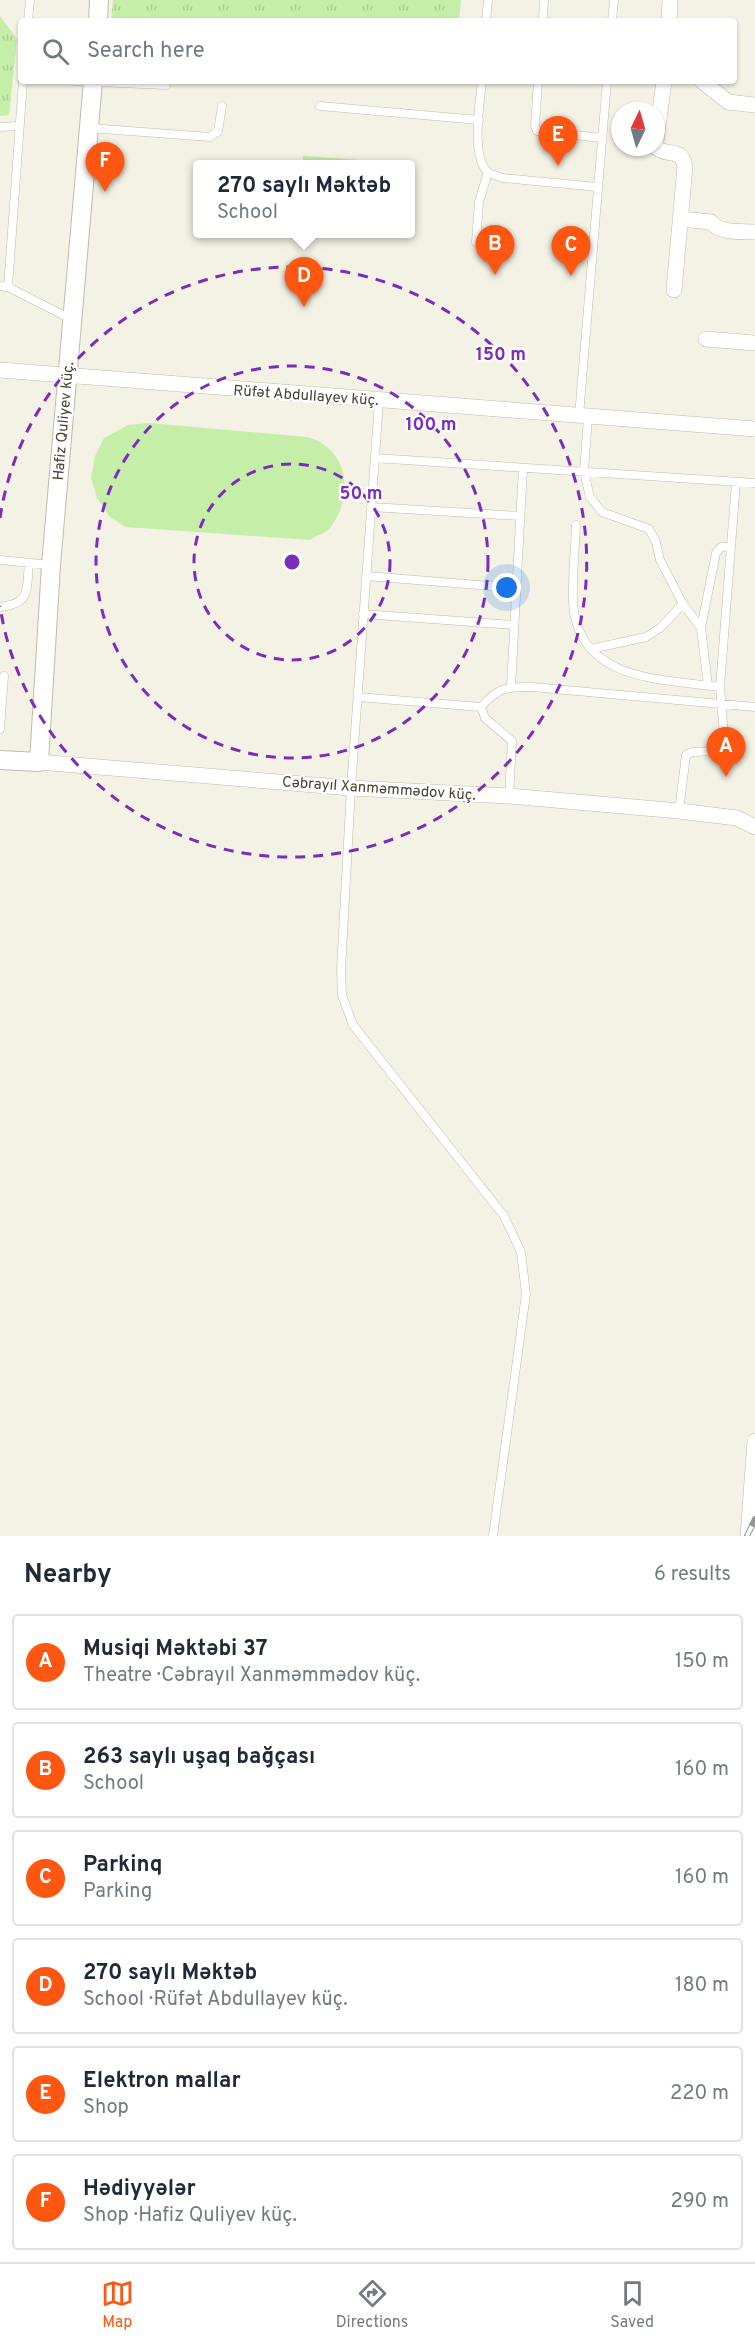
<!DOCTYPE html>
<html lang="en">
<head>
<meta charset="utf-8">
<style>
	:root { --surface:#fff; --page:#f2f2f3; --text:#1f2937; --muted:#747a83; --line:#e0e1e3; --accent:#ff5611 }
	body { margin:0; font-family:Overpass,sans-serif; background:var(--page); color:var(--text) }
	.compass { position:absolute; left:611px; top:102px; width:54px; height:54px; border-radius:50%; background:var(--surface); box-shadow:0 2px 4px #0004; rotate:5deg }
	.you { position:absolute; left:507px; top:588px; width:21px; height:21px; margin:-15px; border:4px solid #fff; border-radius:50%; background:#1a73e8; box-shadow:0 0 0 9px #1a73e833 }
	.badge { display:grid; place-items:center; width:39px; height:39px; border-radius:50%; background:var(--accent); color:#fff; font-size:20px; font-weight:700 }
	.pin { position:absolute; translate:-50% -50px; filter:drop-shadow(0 2px 3px #0008) }
	.pin::after { content:''; position:absolute; top:32px; width:21px; height:18px; background:inherit; clip-path:polygon(0 0,100% 0,50% 100%) }
	.popup { position:absolute; left:193px; top:160px; width:222px; height:78px; box-sizing:border-box; display:grid; place-content:center; border-radius:6px; background:var(--surface); filter:drop-shadow(0 2px 4px #0005); font-size:20px; white-space:nowrap; color:var(--muted) }
	.popup b { font-size:22px; color:var(--text) }
	.popup::after { content:''; position:absolute; left:50%; top:100%; margin-left:-12px; border:12px solid transparent; border-top-color:var(--surface) }
	.list { margin:0; padding:0; list-style:none }
	h2 { display:flex; justify-content:space-between; align-items:center; height:78px; margin:0; padding:0 24px; font-size:26px }
	h2 small { font-size:20px; font-weight:400; color:var(--muted) }
	.list li { display:grid; grid-template-columns:39px 1fr auto; gap:18px; align-items:center; box-sizing:border-box; height:96px; margin:0 12px 12px; padding:0 12px; border:2px solid var(--line); border-radius:6px }
	.list b { display:block; font-size:22px; white-space:nowrap }
	.list p { margin:0; font-size:20px; white-space:nowrap; color:var(--muted) }
	.list em { font-size:20px; font-style:normal; color:var(--muted) }
	.icon { flex:none; width:33px; height:33px; fill:none; stroke:currentColor; stroke-width:2; stroke-linecap:round; stroke-linejoin:round }
	.map { position:relative; flex:none; width:755px; height:1536px; overflow:hidden }
	.search { position:absolute; background:var(--surface); box-shadow:0 2px 4px #0004; left:18px; right:18px; top:18px; height:66px; display:flex; align-items:center; gap:15px; box-sizing:border-box; padding:0 21px; border-radius:6px; color:var(--muted); font-size:22px }
	.sheet { height:726px; background:var(--surface) }
	nav { display:flex; justify-content:space-around; align-items:center; box-sizing:border-box; height:84px; border-top:2px solid var(--line); background:var(--surface); font-size:16px; color:var(--muted) }
	nav a { display:grid; justify-items:center; gap:3px }
	nav .on { color:var(--accent) }
	.map>svg:first-child { display:block }
</style>
</head>
<body>
<div class="map">
<svg width="755" height="1536" viewBox="0 0 755 1536">
	<defs>
		<pattern id="grass-tufts" width="24" height="20" patternUnits="userSpaceOnUse" patternTransform="scale(1.5)"><rect width="24" height="20" fill="#c5eea8"/><path d="M3 7l-1-3M5 7V3M7 7l1-3M15 17l-1-3M17 17v-4M19 17l1-3" fill="none" stroke="#abcd91"/></pattern>
	</defs>
	<rect width="100%" height="100%" fill="#f4f2e5"/>
	<path fill="url(#grass-tufts)" d="M113 0H461L459 21H111Z
		M0 16 17 39 9 115 0 116Z"/>
	<path fill="#c5eea8" d="M303 156 388 162V164H303Z
		M149 423 307 437C313 439 320 441 324 445 352 464 349 504 330 528 325 533 316 536 310 540L126 527 110 517 97 498 91 478 95 456 104 438 128 425Z"/>
	<g fill="none" stroke-linecap="round" stroke-linejoin="round">
		<g stroke="#c1bba6" stroke-width="9">
			<path id="service" d="M28 21 30 0
				M486 21 488 0
				M543 21 544 0
				M612 21 614 0
				M75 81 166 85
				M482 81C480 102 470 159 489 173 493 175 498 176 502 178L598 187
				M538 81 535 126 537 131 602 138
				M320 106 479 120
				M0 127 19 126
				M89 128 210 137 218 131 222 106
				M476 242 479 202 488 172
				M0 286 8 287 71 319
				M8 287 23 81
				M379 401 351 788 341 970 342 995 353 1025 504 1216 521 1252 526 1294 493 1536
				M579 416 607 81
				M588 417 584 472 590 497 602 512 649 529 656 542 660 560 683 604 701 628 708 685
				M375 458 755 483
				M371 507 520 516
				M576 525C575 551 572 577 573 603 578 682 663 679 720 687
				M0 560 51 565
				M366 576 515 588
				M0 607C32 603 26 590 29 563
				M363 614 513 625
				M701 628 716 553 721 547 731 546
				M591 649 646 637 660 628 683 604
				M511 687 523 468
				M358 697 481 707C498 687 507 687 532 687L755 707
				M481 707 485 718 512 741 509 796
				M0 729 4 676
				M679 811 686 755 692 752 717 751 721 747 724 736 720 687 736 482"/>
		</g>
		<g stroke="#c1bba6" stroke-width="16">
			<path id="minor" d="M669 21 670 0
				M702 81 728 102 755 105
				M656 141 664 81
				M656 147C667 158 681 146 685 166L674 290
				M680 219 711 222C721 234 740 231 755 232
				M706 339 755 343
				M0 370 755 429
				M39 762 351 788 509 796 679 811 737 818 755 827
				M748 1536 755 1441"/>
		</g>
		<g stroke="#c1bba6" stroke-width="20">
			<path id="tertiary" d="M98 21 99 0
				M0 760 39 762 51 565 93 81"/>
		</g>
		<use href="#service" stroke="#fff" stroke-width="8"/>
		<use href="#minor" stroke="#fff" stroke-width="15"/>
		<use href="#tertiary" stroke="#fff" stroke-width="18"/>
		<g stroke="#959595" stroke-width="6">
			<path id="rail" d="M747 1536 755 1519"/>
		</g>
		<use href="#rail" stroke="#fff" stroke-width="4" stroke-dasharray="11" stroke-linecap="butt"/>
	</g>
	<g fill="none" stroke="#7b2cbf" stroke-width="3" stroke-dasharray="10 8">
		<circle cx="292" cy="562" r="98"/>
		<circle cx="292" cy="562" r="196"/>
		<path d="M0 518A295 295 0 1 1 0 606"/>
	</g>
	<g text-anchor="middle" stroke-width="4.5" stroke-linejoin="round" paint-order="stroke">
		<g font-size="15" fill="#484233" stroke="#fff">
			<text transform="translate(306 395) rotate(4)" y="5">Rüfət Abdullayev küç.</text>
			<text transform="translate(63 421) rotate(-85)" y="5">Hafiz Quliyev küç.</text>
			<text transform="translate(379 788) rotate(4)" y="5">Cəbrayıl Xanməmmədov küç.</text>
		</g>
	</g>
	<circle cx="292" cy="562" r="9" fill="#7b2cbf" stroke="#fff" stroke-width="3"/>
	<g font-size="18" text-anchor="middle" font-weight="bold" fill="#7b2cbf" stroke="#fff" stroke-width="4.5" stroke-linejoin="round" paint-order="stroke">
		<text x="501" y="360">150 m</text>
		<text x="431" y="430">100 m</text>
		<text x="361" y="499">50 m</text>
	</g>
</svg>
<svg class="compass" viewBox="-18 -18 36 36"><path d="M0-13l5 13h-10z" fill="#e53935"/><path d="M0 13l5-13h-10z" fill="#747a83"/></svg>
<div class="you"></div>
<div class="pin badge" style="left:726px;top:777px">A</div>
<div class="pin badge" style="left:495px;top:275px">B</div>
<div class="pin badge" style="left:571px;top:276px">C</div>
<div class="pin badge" style="left:304px;top:307px">D</div>
<div class="popup"><b>270 saylı Məktəb</b>School</div>
<div class="pin badge" style="left:558px;top:166px">E</div>
<div class="pin badge" style="left:105px;top:192px">F</div>
<div class="search"><svg class="icon" aria-label="search" viewBox="0 0 24 24"><circle cx="10" cy="10" r="6"/><path d="M15 15l6 6"/></svg>Search here</div>
</div>
<section class="sheet">
<h2>Nearby<small>6 results</small></h2>
<ul class="list">
<li><span class="badge">A</span><div><b>Musiqi Məktəbi 37</b><p>Theatre · Cəbrayıl Xanməmmədov küç.</p></div><em>150 m</em></li>
<li><span class="badge">B</span><div><b>263 saylı uşaq bağçası</b><p>School</p></div><em>160 m</em></li>
<li><span class="badge">C</span><div><b>Parkinq</b><p>Parking</p></div><em>160 m</em></li>
<li><span class="badge">D</span><div><b>270 saylı Məktəb</b><p>School · Rüfət Abdullayev küç.</p></div><em>180 m</em></li>
<li><span class="badge">E</span><div><b>Elektron mallar</b><p>Shop</p></div><em>220 m</em></li>
<li><span class="badge">F</span><div><b>Hədiyyələr</b><p>Shop · Hafiz Quliyev küç.</p></div><em>290 m</em></li>
</ul>
</section>
<nav>
<a class="on"><svg class="icon" aria-label="map" viewBox="0 0 24 24"><path d="M3 6l6-2 6 2 6-2v14l-6 2-6-2-6 2zM9 4v14M15 6v14"/></svg>Map</a>
<a><svg class="icon" aria-label="directions" viewBox="0 0 24 24"><path d="M12 3l9 9-9 9-9-9zM9 14v-3h6M13 9l2 2-2 2"/></svg>Directions</a>
<a><svg class="icon" aria-label="saved" viewBox="0 0 24 24"><path d="M7 4h10v16l-5-4-5 4z"/></svg>Saved</a>
</nav>
</body>
</html>
